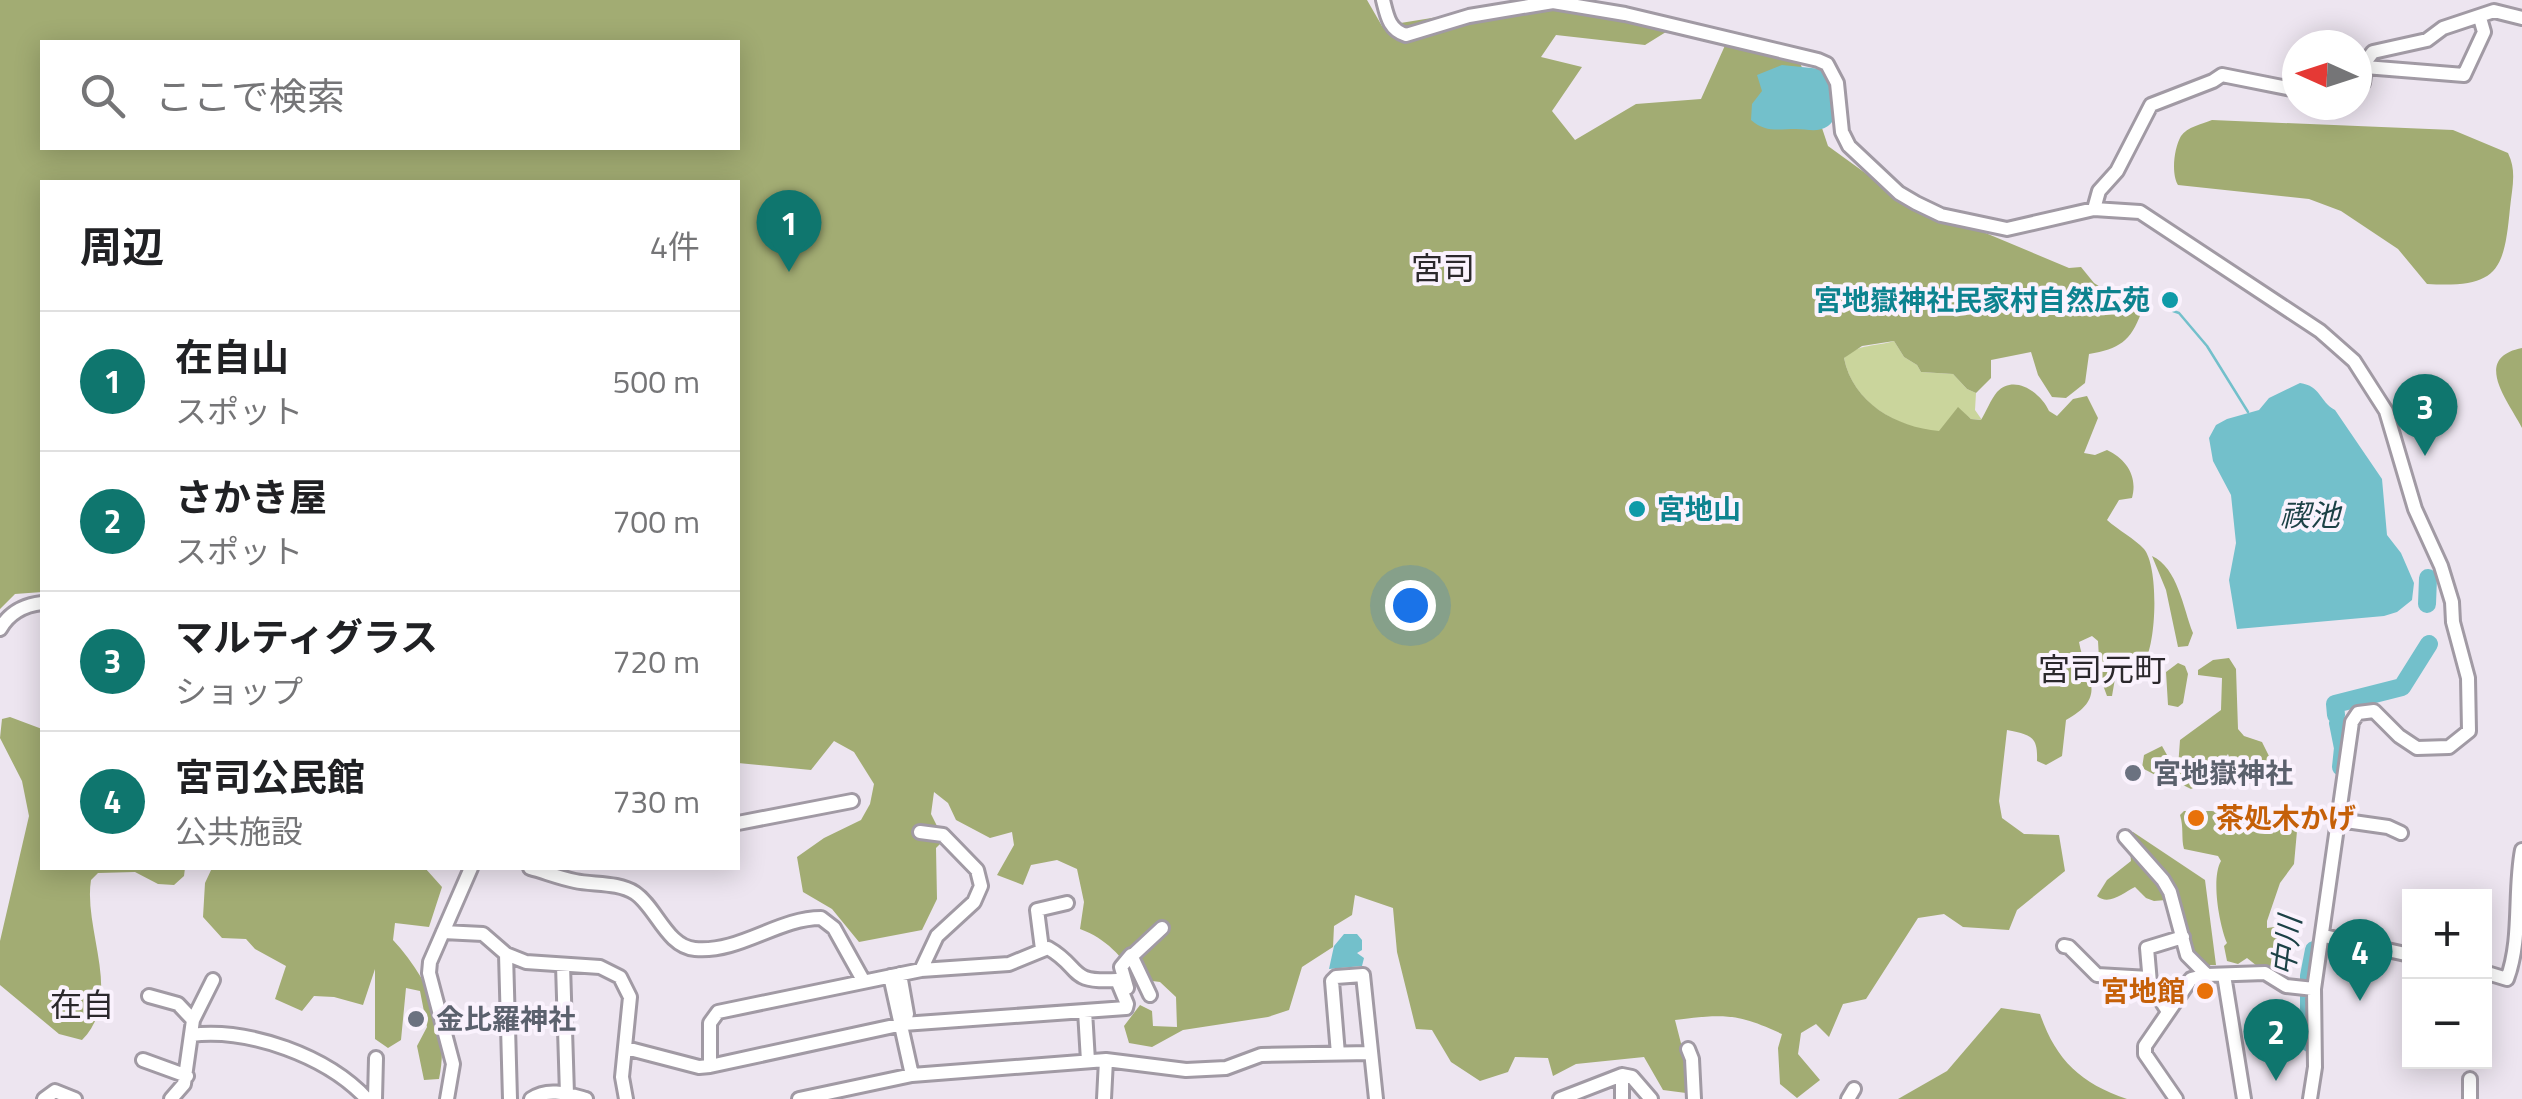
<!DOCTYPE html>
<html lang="ja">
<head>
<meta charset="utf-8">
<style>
	:root { --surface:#fff; --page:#f2f2f2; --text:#202124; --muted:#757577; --line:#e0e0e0; --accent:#0f766e }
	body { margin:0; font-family:"Titillium Web","Noto Sans JP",sans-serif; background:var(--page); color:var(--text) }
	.controls { position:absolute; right:30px; bottom:30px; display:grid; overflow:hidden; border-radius:0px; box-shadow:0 5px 25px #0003 }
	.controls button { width:90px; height:90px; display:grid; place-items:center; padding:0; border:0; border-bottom:2px solid var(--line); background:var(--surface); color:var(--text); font:50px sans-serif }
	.compass { position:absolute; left:2282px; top:30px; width:90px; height:90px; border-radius:50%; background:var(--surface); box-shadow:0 5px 25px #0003; rotate:273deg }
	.you { position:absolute; left:1410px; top:605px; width:35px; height:35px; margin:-25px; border:8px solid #fff; border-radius:50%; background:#1a73e8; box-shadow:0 0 0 15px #1a73e833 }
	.badge { display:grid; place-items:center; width:65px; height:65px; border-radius:50%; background:var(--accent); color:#fff; font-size:32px; font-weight:700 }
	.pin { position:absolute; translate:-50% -82px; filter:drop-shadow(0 2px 5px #0008) }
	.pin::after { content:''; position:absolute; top:52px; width:35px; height:30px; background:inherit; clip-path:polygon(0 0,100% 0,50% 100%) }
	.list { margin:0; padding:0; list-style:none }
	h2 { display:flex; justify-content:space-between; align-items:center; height:130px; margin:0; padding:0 40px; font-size:42px }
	h2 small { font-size:32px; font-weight:400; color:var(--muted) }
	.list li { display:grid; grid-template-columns:65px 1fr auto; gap:30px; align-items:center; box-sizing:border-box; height:140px; padding:0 40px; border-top:2px solid var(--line) }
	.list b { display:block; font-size:38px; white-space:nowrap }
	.list p { margin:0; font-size:32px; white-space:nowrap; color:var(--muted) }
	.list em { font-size:32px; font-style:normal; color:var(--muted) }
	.icon { flex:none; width:55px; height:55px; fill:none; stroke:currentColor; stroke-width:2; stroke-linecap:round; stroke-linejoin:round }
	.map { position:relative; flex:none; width:2522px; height:1099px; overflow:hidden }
	.search { position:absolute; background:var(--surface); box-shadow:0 5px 25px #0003; left:40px; top:40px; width:700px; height:110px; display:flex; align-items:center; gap:25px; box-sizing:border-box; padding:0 35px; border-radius:0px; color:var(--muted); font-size:38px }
	.panel { position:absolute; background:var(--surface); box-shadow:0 5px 25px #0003; left:40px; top:180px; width:700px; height:690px; border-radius:0px }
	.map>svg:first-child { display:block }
</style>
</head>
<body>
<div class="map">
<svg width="2522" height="1099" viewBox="0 0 2522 1099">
	<rect width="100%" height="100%" fill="#ede5f0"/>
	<path fill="#cad59c" d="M1894 341 1904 357 1917 365 1921 372 1953 374 1967 389 1976 393 1975 410 1982 420 1971 419 1958 408 1939 432C1895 427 1853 403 1844 358 1859 343 1876 347 1894 341Z"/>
	<path fill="#a2ac73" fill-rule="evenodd" d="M0 0H1367L1382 26 1450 15 1585 6 1674 27 1645 45 1556 35 1541 57 1582 67 1552 111 1575 140 1636 104 1701 99 1727 41 1799 59 1828 146 1897 196 2069 268 2081 267 2094 283 2141 313C2131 341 2119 349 2089 354L2085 383 2066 398 2052 397 2038 375 2031 352 1991 360V378L1976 393 1967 389 1953 374 1921 372 1917 365 1904 357 1894 341 1862 346 1844 358C1853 403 1896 427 1939 431L1958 407 1971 419 1981 420C1986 412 1991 399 1997 392 2015 373 2042 394 2049 411L2057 416 2073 399 2087 396 2098 418 2084 453 2095 455 2107 450C2126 459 2138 476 2132 498L2119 500 2107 520C2118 530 2135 539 2144 549 2159 567 2157 646 2143 664L2118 661 2112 696H2107L2100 677 2098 641 2092 636 2079 642C2085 677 2110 696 2066 720L2062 756 2046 765 2037 761C2038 735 2030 735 2007 730L1999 801 2002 818 2024 834 2059 835 2065 871 2017 910 2009 930 1963 927 1944 914 1918 918 1866 999 1843 1004 1829 1037 1816 1024 1801 1033 1798 1054 1820 1080 1797 1098 1780 1084 1778 1048 1782 1034C1737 1013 1724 1014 1675 1020L1684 1055 1686 1093 1663 1090 1644 1057 1576 1064 1553 1076 1548 1058 1515 1057 1508 1072 1480 1081 1451 1062 1432 1030 1416 1029 1397 952 1393 908 1355 895 1352 915 1334 926 1333 947 1302 967 1289 1010 1268 1017 1183 1030 1152 1047 1129 1043 1124 1026 1140 1005 1152 1011 1153 1026 1177 1027 1176 997 1160 982 1137 979C1121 956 1107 939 1080 929L1084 902 1077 869 1057 860 1031 865 1023 885 997 875 1014 845 1012 832 990 838 956 820 948 803 934 792 931 814 944 840 936 848 937 899 922 930 859 942 832 909 803 892 797 857 824 838 861 820 870 804 874 784 854 752 834 741 811 770 738 763V182H42V592L15 594 0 609ZM42 42H738V148H42Z
		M2212 120 2453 130 2508 153C2517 171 2512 188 2510 208 2504 271 2498 288 2427 284L2398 249 2341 211 2309 199 2178 185C2171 174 2174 148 2181 136 2187 127 2202 124 2212 120Z
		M2522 348V428C2509 402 2471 358 2522 348Z
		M2152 556C2178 568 2183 608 2193 633L2188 646 2178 647 2166 590Z
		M2229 658 2236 669 2238 729 2244 736 2262 742 2269 756 2262 771 2250 778C2235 774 2233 767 2228 754 2217 766 2206 782 2191 789L2177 782 2180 740 2221 710 2222 678 2198 675V670L2213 660Z
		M2178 663 2185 666 2188 674 2183 703 2178 707 2168 705 2166 672Z
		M10 717 42 729V868H185L184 876 174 885 158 884 135 872 98 873 91 880C83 930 124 998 82 1040L59 1034 0 985V941L29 816 22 781 0 738 2 719Z
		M2162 746 2167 755 2168 774 2163 779 2142 768 2144 755Z
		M2184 811H2212L2246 819 2250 825 2260 826 2268 821 2297 831 2294 864 2280 883 2267 921V928L2282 926C2285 942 2286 956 2273 967L2257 966 2247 958 2238 964 2227 961 2224 946 2227 943C2219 924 2211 878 2221 861L2218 856 2184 849C2181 838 2184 828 2180 815Z
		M2128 832H2133L2205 880 2216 965H2204C2184 949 2168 925 2166 900L2154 901 2146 898 2135 887C2123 893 2109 906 2097 896L2107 880 2131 861Z
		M212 868H425L442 887 429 927 395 923 393 940C429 979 450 1026 439 1079L424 1080 417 1046 427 1027 420 991 406 988 401 1040 388 1048 375 1039V969L363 1005 334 997 314 996 302 1011 275 999 286 966 255 949 246 939 222 938 203 917 205 883Z
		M2001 1008 2040 1014C2056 1060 2080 1083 2127 1099H1898L1947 1071Z"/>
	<path fill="#73c0cb" d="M1782 65 1821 69C1833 80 1845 114 1828 126 1818 133 1807 129 1796 129 1778 129 1766 133 1751 120L1752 104 1762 91 1757 75Z
		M2300 383C2321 386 2319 401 2335 410L2382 479 2387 535 2401 553 2414 583 2412 600 2397 612 2384 616 2237 629 2229 580 2236 543 2231 495 2213 461 2209 438 2216 425 2227 419 2259 410 2269 398Z
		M1344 934H1357L1362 940V950L1357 953 1364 958 1362 966 1329 969 1334 946Z"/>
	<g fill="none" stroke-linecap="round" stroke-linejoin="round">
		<path stroke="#73c0cb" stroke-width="2.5" d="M2173 311 2179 313 2207 346 2248 412"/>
		<path stroke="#73c0cb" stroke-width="18" d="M2427 604 2428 578
			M2336 715 2335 704 2402 687 2429 644
			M2338 723 2343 748 2341 767
			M2309 1043V976L2314 950"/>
		<g stroke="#a19aa4" stroke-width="18">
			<path id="minor" d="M1383 0C1387 16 1389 30 1406 35L1469 16 1553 2 1625 14 1818 60 1827 64 1837 83 1842 132 1849 146 1899 193 1916 203 1941 215 2007 229 2094 209 2140 212 2320 331 2354 361 2386 411 2415 509 2441 566 2452 602 2453 622 2468 678 2469 731 2449 747 2417 748 2399 736 2374 711 2358 713 2352 722 2314 989 2315 1067 2310 1099
				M2365 67 2464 75 2484 32 2480 18
				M2357 88 2363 83 2366 61 2373 52 2427 40 2443 28 2494 11 2522 18
				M2094 209 2099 191 2117 171 2151 105 2213 81 2222 75 2297 90
				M0 629C9 613 24 605 42 603
				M2339 820 2388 827 2401 833
				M738 823 852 801
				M920 832 943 835 977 870 981 886 974 902 937 936 921 970
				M2125 837 2163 880 2170 892 2187 955 2207 975 2265 973 2286 986 2314 989
				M530 868C545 872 560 878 575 881 593 885 618 882 635 893 656 907 667 947 695 949 740 953 778 918 821 918L834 928 863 980
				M443 932 483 934 506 954 526 962 600 967 620 977 630 997 622 1077 626 1099
				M2324 936 2410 955
				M2064 946 2069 947 2097 975 2149 978
				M1042 949 1037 910 1067 903
				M506 954 510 1099
				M1133 955 1162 928
				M563 965 567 1094
				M2484 972 2507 979C2522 939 2514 892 2522 850
				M900 974 907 1014 903 1024
				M2224 975 2244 1099
				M890 976 912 1075
				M1127 988 1121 967 1131 955 1150 995
				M149 996 178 1004 193 1020
				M2167 1010 2150 983 2147 948 2183 937
				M1085 1011 1088 1061
				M191 1035C250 1028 327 1056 367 1099
				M626 1048 699 1067 710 1066 903 1024 1126 1008 1127 1004 1117 980C1066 983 1083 968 1048 948L1009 964 921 970 718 1012 710 1023V1066
				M1688 1049 1692 1059 1694 1099
				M1338 1054 1332 981 1336 977 1363 975 1376 1099
				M143 1060 187 1076
				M1622 1075V1099
				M44 1099 55 1091 75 1099
				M171 1099 184 1084 193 1020 213 980
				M375 1099 376 1058
				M447 1099 453 1064 429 973 430 962 471 868
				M531 1099C548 1087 568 1094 586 1099
				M799 1099 912 1075 1106 1060 1186 1070 1226 1068 1261 1055 1371 1053
				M1104 1099 1106 1060
				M1560 1099 1622 1075 1632 1077 1651 1099
				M1848 1099 1854 1089
				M2176 1099 2145 1054V1046L2191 979 2207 975
				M2470 1099V1079"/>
		</g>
		<use href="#minor" stroke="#fff" stroke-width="12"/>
	</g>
	<g fill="#0f9aa8" stroke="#faf2fd" stroke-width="4">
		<circle cx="2170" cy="300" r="10"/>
		<circle cx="1637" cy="509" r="10"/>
	</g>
	<g fill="#6b7280" stroke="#faf2fd" stroke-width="4">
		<circle cx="2133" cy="773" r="10"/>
		<circle cx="416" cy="1019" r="10"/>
	</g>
	<g fill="#e8710a" stroke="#faf2fd" stroke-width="4">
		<circle cx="2196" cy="818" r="10"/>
		<circle cx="2205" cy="991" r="10"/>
	</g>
	<g text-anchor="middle" stroke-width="8" stroke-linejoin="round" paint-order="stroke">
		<g font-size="28" font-weight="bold" fill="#0d838f" stroke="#faf2fd" text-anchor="end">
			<text x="2150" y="310">宮地嶽神社民家村自然広苑</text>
			<text x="1657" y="519" text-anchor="start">宮地山</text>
		</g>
		<g font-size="28" font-weight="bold" fill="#5b616d" stroke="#faf2fd" text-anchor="start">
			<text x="2153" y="783">宮地嶽神社</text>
			<text x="436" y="1029">金比羅神社</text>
		</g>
		<g font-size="28" font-weight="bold" fill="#c56008" stroke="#faf2fd" text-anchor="start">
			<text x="2216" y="828">茶処木かげ</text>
			<text x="2185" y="1001" text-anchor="end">宮地館</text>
		</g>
		<g font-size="30" font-style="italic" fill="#1c4146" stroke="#faf2fd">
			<text x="2310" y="526">禊池</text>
			<text transform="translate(2287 946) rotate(-83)" y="10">中川</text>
		</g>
		<g font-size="32" fill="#2b282c" stroke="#faf2fd">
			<text x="1443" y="280">宮司</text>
			<text x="2102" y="681">宮司元町</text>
			<text x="82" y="1016">在自</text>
		</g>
	</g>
</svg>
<div class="controls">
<button>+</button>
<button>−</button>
</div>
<svg class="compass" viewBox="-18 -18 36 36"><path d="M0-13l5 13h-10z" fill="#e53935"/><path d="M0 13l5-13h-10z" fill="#757577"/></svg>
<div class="you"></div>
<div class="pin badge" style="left:789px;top:272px">1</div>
<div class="pin badge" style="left:2276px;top:1081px">2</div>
<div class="pin badge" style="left:2425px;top:456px">3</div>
<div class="pin badge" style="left:2360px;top:1001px">4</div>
<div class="search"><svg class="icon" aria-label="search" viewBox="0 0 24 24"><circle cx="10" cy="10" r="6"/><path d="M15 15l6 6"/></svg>ここで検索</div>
<section class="panel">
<h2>周辺<small>4件</small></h2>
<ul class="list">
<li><span class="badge">1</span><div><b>在自山</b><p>スポット</p></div><em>500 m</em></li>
<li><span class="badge">2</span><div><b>さかき屋</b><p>スポット</p></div><em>700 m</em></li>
<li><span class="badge">3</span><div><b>マルティグラス</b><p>ショップ</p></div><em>720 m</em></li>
<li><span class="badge">4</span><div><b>宮司公民館</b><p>公共施設</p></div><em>730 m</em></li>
</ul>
</section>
</div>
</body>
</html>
